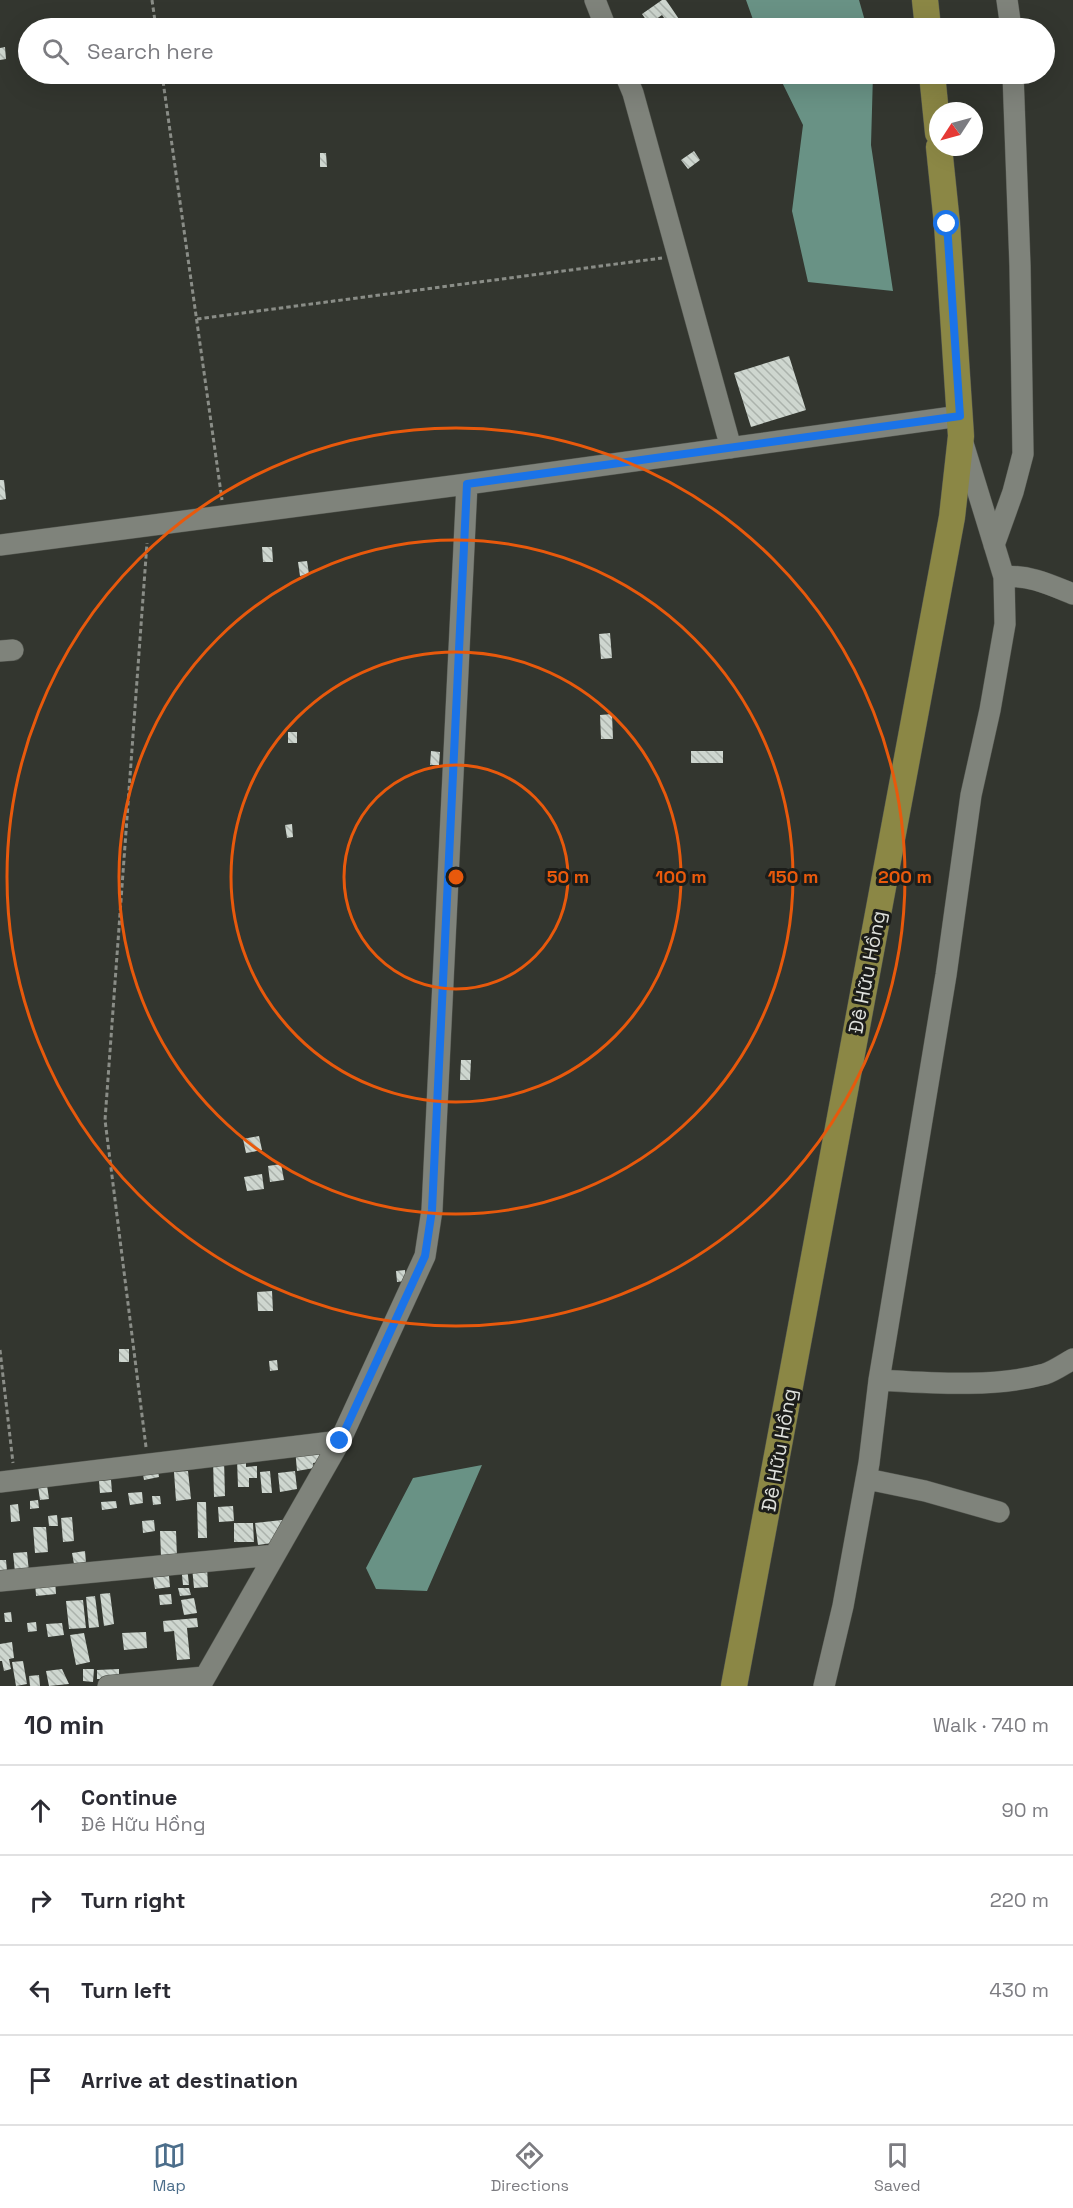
<!DOCTYPE html>
<html lang="en">
<head>
<meta charset="utf-8">
<style>
	:root { --surface:#fff; --page:#f2f2f3; --text:#2b2b33; --muted:#7c7c81; --line:#e1e1e2; --accent:#4c6e8b }
	body { margin:0; font-family:"Space Grotesk",sans-serif; background:var(--page); color:var(--text) }
	.compass { position:absolute; left:929px; top:102px; width:54px; height:54px; border-radius:50%; background:var(--surface); box-shadow:0 6px 24px #0002; rotate:234deg }
	.stop { position:absolute; width:18px; height:18px; margin:-14px; border:4px solid #1a73e8; border-radius:50%; background:#fff }
	.stop.end { background:#1a73e8; border-color:#fff; box-shadow:0 2px 6px #0008 }
	.list { margin:0; padding:0; list-style:none }
	h2 { display:flex; justify-content:space-between; align-items:center; height:78px; margin:0; padding:0 24px; font-size:26px }
	h2 small { font-size:20px; font-weight:400; color:var(--muted) }
	.list li { display:grid; grid-template-columns:39px 1fr auto; gap:18px; align-items:center; box-sizing:border-box; height:90px; padding:0 24px; border-top:2px solid var(--line) }
	.list b { display:block; font-size:22px; white-space:nowrap }
	.list p { margin:0; font-size:20px; white-space:nowrap; color:var(--muted) }
	.list em { font-size:20px; font-style:normal; color:var(--muted) }
	.icon { flex:none; width:33px; height:33px; fill:none; stroke:currentColor; stroke-width:2; stroke-linecap:round; stroke-linejoin:round }
	.map { position:relative; flex:none; width:1073px; height:1686px; overflow:hidden }
	.search { position:absolute; background:var(--surface); box-shadow:0 6px 24px #0002; left:18px; right:18px; top:18px; height:66px; display:flex; align-items:center; gap:15px; box-sizing:border-box; padding:0 21px; border-radius:33px; color:var(--muted); font-size:22px }
	.sheet { height:438px; background:var(--surface) }
	nav { display:flex; justify-content:space-around; align-items:center; box-sizing:border-box; height:84px; border-top:2px solid var(--line); background:var(--surface); font-size:16px; color:var(--muted) }
	nav a { display:grid; justify-items:center; gap:3px }
	nav .on { color:var(--accent) }
	.map>svg:first-child { display:block }
</style>
</head>
<body>
<div class="map">
<svg width="1073" height="1686" viewBox="0 0 1073 1686">
	<defs>
		<pattern id="building-back-hatch" width="6" height="6" patternUnits="userSpaceOnUse" patternTransform="scale(1.5)"><rect width="6" height="6" fill="#ced6cf"/><path d="M-1 5l2 2M0 0l6 6M5-1l2 2" fill="none" stroke="#abb2ac"/></pattern>
	</defs>
	<rect width="100%" height="100%" fill="#33362f"/>
	<path fill="#699285" d="M746 0H859L867 28H756Z
		M778 74H873L871 145 893 291 808 282 792 211 803 125Z
		M482 1465 427 1591 376 1589 366 1568 413 1478Z"/>
	<path fill="url(#building-back-hatch)" d="M662 0H666L683 25 679 28H671L662 15 649 24 642 14Z
		M5 47 6 59 0 60V48Z
		M694 151 700 160 688 169 681 160Z
		M320 153H326L327 167H320Z
		M789 356 806 410 751 427 734 373Z
		M0 480H4L6 499 0 500Z
		M262 547H272L273 562H263Z
		M307 561 309 574 300 576 298 562Z
		M610 633 612 658 601 659 599 634Z
		M612 714 613 739H601L600 715Z
		M288 732H297V743H288Z
		M431 751 440 752 439 765H430Z
		M691 751H723V763H691Z
		M292 824 293 837 287 838 285 825Z
		M461 1060H471L470 1080H460Z
		M259 1136 262 1150 246 1153 243 1139Z
		M281 1164 284 1180 270 1182 268 1166Z
		M262 1174 264 1189 247 1191 244 1177Z
		M405 1270 406 1281 397 1282 396 1271Z
		M272 1291 273 1311H258L257 1292Z
		M119 1349H129V1362H119Z
		M277 1360 278 1370 270 1371 269 1361Z
		M295 1448 327 1450 325 1461 313 1463 314 1468 297 1471Z
		M224 1459 225 1496 214 1497 213 1460Z
		M237 1460H246V1467L257 1466V1478H249V1487H238Z
		M157 1465 159 1477 144 1480 142 1468Z
		M188 1471 191 1499 176 1501 174 1472Z
		M270 1471 272 1493H262L260 1472Z
		M295 1471 297 1489 280 1492 278 1473Z
		M111 1480 112 1492 100 1493 99 1481Z
		M47 1485 49 1499 40 1500 38 1486Z
		M142 1492 143 1503 130 1505 128 1493Z
		M152 1496H160L161 1504 153 1505Z
		M38 1500 39 1508 30 1509V1501Z
		M116 1501 117 1508 102 1510 101 1502Z
		M197 1502H206L207 1538H198Z
		M18 1504 20 1521 11 1522 10 1505Z
		M233 1506 234 1521 219 1522 218 1507Z
		M57 1515 58 1526H49L48 1516Z
		M72 1517 74 1541 63 1542 61 1518Z
		M291 1519 279 1542 258 1545 255 1523Z
		M154 1520 155 1531 143 1533 142 1521Z
		M234 1523H253L254 1542H234Z
		M33 1527H46L48 1552 35 1553Z
		M160 1531H176L177 1557H161Z
		M85 1551 86 1563 74 1564 72 1553Z
		M27 1552 29 1572H15L13 1553Z
		M0 1560H6L7 1571H0Z
		M181 1566H187L189 1585H183Z
		M207 1566 208 1587 194 1588 192 1567Z
		M169 1576 170 1587 155 1589 153 1577Z
		M55 1580 56 1594 36 1596 35 1582Z
		M178 1588H189L191 1595 180 1596Z
		M110 1593 114 1624 104 1626 100 1594Z
		M171 1594 172 1604 160 1605 159 1595Z
		M95 1596 99 1627 89 1628 86 1597Z
		M194 1598 197 1613 184 1615 181 1600Z
		M83 1600 86 1628 69 1629 66 1601Z
		M11 1612 12 1622H5L4 1613Z
		M197 1618 198 1627 187 1628 190 1659 177 1660 174 1631 164 1632 163 1621Z
		M36 1622 37 1631 28 1632 27 1623Z
		M62 1623 64 1635 48 1637 46 1624Z
		M146 1632 147 1648 124 1650 122 1633Z
		M84 1633 90 1662 76 1665 70 1635Z
		M12 1642 14 1658 9 1659 11 1669 4 1671 2 1661H0V1644Z
		M23 1661 27 1684 16 1686 12 1662Z
		M62 1669 69 1684 49 1686 46 1671Z
		M83 1669H94L93 1682 83 1681Z
		M119 1669V1679H97V1670Z
		M39 1675 40 1686H30L29 1676Z"/>
	<g fill="none" stroke-linecap="round" stroke-linejoin="round">
		<g stroke="#52554e" stroke-width="22">
			<path id="minor" d="M595 0 606 28
				M1007 0 1011 28
				M625 74 633 93 731 448
				M962 440 1004 577C1028 574 1051 585 1073 594
				M0 545 467 484 960 416
				M994 545 1013 492 1023 454 1020 266 1013 74
				M0 651 13 650
				M879 1380C932 1383 993 1388 1045 1374 1054 1371 1064 1364 1073 1359
				M867 1479 925 1491 999 1512
				M0 1482 340 1441
				M0 1581 275 1555
				M108 1686 204 1677
				M200 1686 340 1441 425 1256 432 1210 467 484
				M824 1686 843 1606 869 1463 879 1380 946 975 971 795 990 710 1005 624 1004 577"/>
		</g>
		<g stroke="#52554e" stroke-width="27">
			<path id="major" d="M925 0 928 28
				M932 74 938 133
				M734 1686 952 517 961 436 947 224 939 147"/>
		</g>
		<path stroke="#8a8d87" stroke-width="3" stroke-dasharray="4.5 3" stroke-linecap="butt" d="M152 0 156 28
			M162 74 222 500
			M197 319 662 258
			M0 1350 13 1463
			M146 1447 105 1120 147 543"/>
		<use href="#minor" stroke="#7f837b" stroke-width="21"/>
		<use href="#major" stroke="#8b8745" stroke-width="26"/>
	</g>
	<g fill="none" stroke-linecap="round" stroke-linejoin="round">
		<path stroke="#1a73e8" stroke-width="8" d="M340 1441 425 1256 432 1210 467 484 960 416 947 224"/>
	</g>
	<g fill="none" stroke="#e8590c" stroke-width="3">
		<circle cx="456" cy="877" r="112"/>
		<circle cx="456" cy="877" r="225"/>
		<circle cx="456" cy="877" r="337"/>
		<circle cx="456" cy="877" r="449"/>
	</g>
	<g text-anchor="middle" stroke-width="6" stroke-linejoin="round" paint-order="stroke">
		<g font-size="20" fill="#dfe1dc" stroke="#1c1d1a">
			<text transform="translate(867 972) rotate(-79)" y="7">Đê Hữu Hồng</text>
			<text transform="translate(779 1450) rotate(-80)" y="7">Đê Hữu Hồng</text>
		</g>
	</g>
	<circle cx="456" cy="877" r="9" fill="#e8590c" stroke="#1c1d1a" stroke-width="3"/>
	<g font-size="18" text-anchor="middle" font-weight="bold" fill="#e8590c" stroke="#1c1d1a" stroke-width="6" stroke-linejoin="round" paint-order="stroke">
		<text x="568" y="883">50 m</text>
		<text x="681" y="883">100 m</text>
		<text x="793" y="883">150 m</text>
		<text x="905" y="883">200 m</text>
	</g>
</svg>
<svg class="compass" viewBox="-18 -18 36 36"><path d="M0-13l5 13h-10z" fill="#e53935"/><path d="M0 13l5-13h-10z" fill="#7c7c81"/></svg>
<div class="stop" style="left:947px;top:224px"></div>
<div class="stop end" style="left:340px;top:1441px"></div>
<div class="search"><svg class="icon" aria-label="search" viewBox="0 0 24 24"><circle cx="10" cy="10" r="6"/><path d="M15 15l6 6"/></svg>Search here</div>
</div>
<section class="sheet">
<h2>10 min<small>Walk · 740 m</small></h2>
<ul class="list">
<li><svg class="icon" aria-label="ahead" viewBox="0 0 24 24"><path d="M12 20V5M6 11l6-6 6 6"/></svg><div><b>Continue</b><p>Đê Hữu Hồng</p></div><em>90 m</em></li>
<li><svg class="icon" aria-label="right" viewBox="0 0 24 24"><path d="M7 20v-9h11M14 6l5 5-5 5"/></svg><div><b>Turn right</b></div><em>220 m</em></li>
<li><svg class="icon" aria-label="left" viewBox="0 0 24 24"><path d="M17 20v-9H6M10 6l-5 5 5 5"/></svg><div><b>Turn left</b></div><em>430 m</em></li>
<li><svg class="icon" aria-label="arrive" viewBox="0 0 24 24"><path d="M6 21V4h12l-3 4 3 4H6"/></svg><div><b>Arrive at destination</b></div></li>
</ul>
</section>
<nav>
<a class="on"><svg class="icon" aria-label="map" viewBox="0 0 24 24"><path d="M3 6l6-2 6 2 6-2v14l-6 2-6-2-6 2zM9 4v14M15 6v14"/></svg>Map</a>
<a><svg class="icon" aria-label="directions" viewBox="0 0 24 24"><path d="M12 3l9 9-9 9-9-9zM9 14v-3h6M13 9l2 2-2 2"/></svg>Directions</a>
<a><svg class="icon" aria-label="saved" viewBox="0 0 24 24"><path d="M7 4h10v16l-5-4-5 4z"/></svg>Saved</a>
</nav>
</body>
</html>
